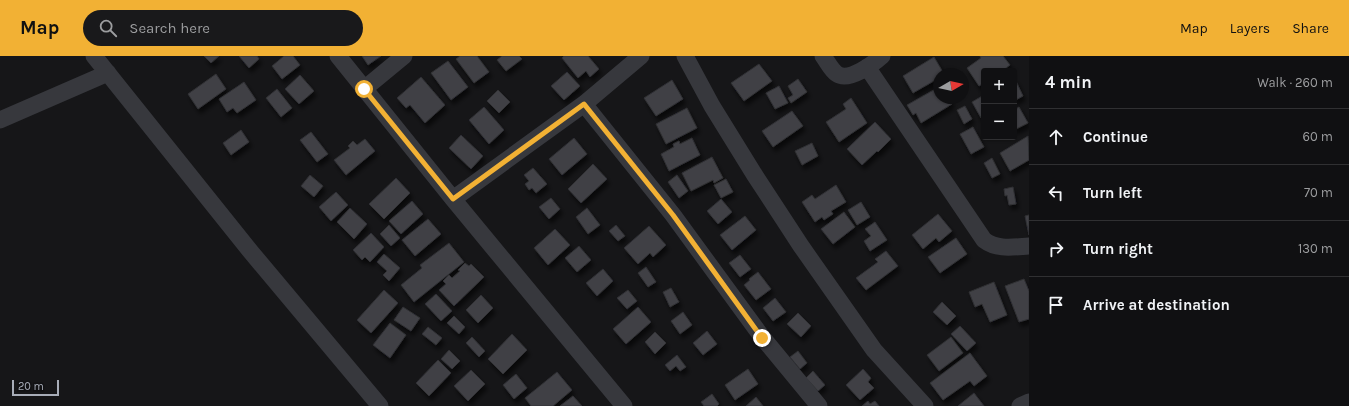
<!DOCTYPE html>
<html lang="en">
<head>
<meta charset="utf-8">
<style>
	:root { --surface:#101012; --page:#19191b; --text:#f1f3f6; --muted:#9c9d9f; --line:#303032; --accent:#f2b134 }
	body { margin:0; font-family:Karla,sans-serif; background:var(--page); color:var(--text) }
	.controls { position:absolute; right:12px; top:12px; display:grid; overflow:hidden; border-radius:4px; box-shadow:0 1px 3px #0004 }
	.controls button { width:36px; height:36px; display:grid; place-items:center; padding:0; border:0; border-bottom:1px solid var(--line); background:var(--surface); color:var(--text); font:20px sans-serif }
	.compass { position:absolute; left:933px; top:12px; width:36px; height:36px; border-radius:50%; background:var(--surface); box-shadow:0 1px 3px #0004; rotate:81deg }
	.scale { position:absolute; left:12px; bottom:10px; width:47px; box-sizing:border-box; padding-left:4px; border:2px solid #a8adb8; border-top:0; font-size:11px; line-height:14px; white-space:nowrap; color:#a8adb8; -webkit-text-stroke:3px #111113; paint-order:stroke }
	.stop { position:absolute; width:12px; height:12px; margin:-9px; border:3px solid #f2b134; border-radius:50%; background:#fff }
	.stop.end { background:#f2b134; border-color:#fff; box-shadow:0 1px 4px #0008 }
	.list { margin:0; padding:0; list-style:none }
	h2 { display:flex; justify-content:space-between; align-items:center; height:52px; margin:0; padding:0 16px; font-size:17px }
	h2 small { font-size:13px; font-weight:400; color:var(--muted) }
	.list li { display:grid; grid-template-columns:26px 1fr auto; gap:12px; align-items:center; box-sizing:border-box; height:56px; padding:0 16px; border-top:1px solid var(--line) }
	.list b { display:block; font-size:15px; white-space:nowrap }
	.list em { font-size:13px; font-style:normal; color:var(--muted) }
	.icon { flex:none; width:22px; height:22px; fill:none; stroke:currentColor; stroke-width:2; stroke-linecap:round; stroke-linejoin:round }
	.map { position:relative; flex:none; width:1029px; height:350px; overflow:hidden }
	header { display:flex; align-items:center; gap:24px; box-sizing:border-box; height:56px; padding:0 20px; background:var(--accent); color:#111 }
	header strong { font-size:19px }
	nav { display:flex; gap:22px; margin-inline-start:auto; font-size:14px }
	.search { width:280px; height:36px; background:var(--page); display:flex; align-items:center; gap:10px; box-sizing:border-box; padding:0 14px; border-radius:22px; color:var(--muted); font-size:15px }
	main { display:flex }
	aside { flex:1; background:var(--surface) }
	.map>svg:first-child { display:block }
</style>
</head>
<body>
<header>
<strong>Map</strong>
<div class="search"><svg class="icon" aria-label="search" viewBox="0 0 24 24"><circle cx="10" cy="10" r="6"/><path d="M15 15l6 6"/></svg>Search here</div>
<nav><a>Map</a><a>Layers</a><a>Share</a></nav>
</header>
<main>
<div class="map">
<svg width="1029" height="350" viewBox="0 0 1029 350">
	<defs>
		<filter id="shadow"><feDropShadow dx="2.5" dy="4.5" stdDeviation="2" flood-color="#0009"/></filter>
	</defs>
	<rect width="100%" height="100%" fill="#161618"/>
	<path fill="#404145" stroke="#303034" filter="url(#shadow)" d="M204 0H219L211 7Z
		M239 0H257L259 3 249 12Z
		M284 0H293L300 9 282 23 272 10Z
		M362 0H381L368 9Z
		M460 0H477L489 16 474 27 456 3Z
		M502 0H519L522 3 506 15 497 4Z
		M564 0H588L599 13 590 21 586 15 578 22 562 2Z
		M980 0H1003L1010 9 1002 15H984V27L979 30 967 12 981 2Z
		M934 1 944 18H939V22L913 37 903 20Z
		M448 5 468 31 451 44 431 17Z
		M759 8 772 25 744 45 731 27Z
		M567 16 580 30 564 44 551 30Z
		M216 18 226 33 198 53 188 38Z
		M300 19 314 35 299 48 285 33Z
		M421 21 445 49 425 67 410 49 406 52 397 42Z
		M798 23 807 36 791 47 788 42 793 39 788 30Z
		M1015 23 1023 40 1014 45V24Z
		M672 24 683 43 656 60 644 42Z
		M244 26 256 44 237 57 233 52 227 56 219 43Z
		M779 30 788 47 775 53 766 37Z
		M939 31V42H949L952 48 921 67 916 57 913 59 907 49Z
		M277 33 292 52 281 61 266 42Z
		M498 34 510 46 499 57 487 45Z
		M984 39V60L981 62 972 46Z
		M851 42 867 67 839 86 826 66 846 53 843 48Z
		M965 50 972 63 964 68 957 54Z
		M484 51 504 74 489 88 469 64Z
		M1019 51 1028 67 1014 74V54Z
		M687 52 697 72 666 88 656 68Z
		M792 55 803 70 773 91 762 75Z
		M875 66 891 83 878 96 877 95 862 109 847 93Z
		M973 71 984 91 971 98 960 78Z
		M241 74 249 86 231 99 223 87Z
		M311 76 328 98 317 106 300 84Z
		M461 79 483 100 471 113 449 92Z
		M1028 80 1029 104 1010 115 1000 97Z
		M574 82 587 98 562 119 549 103Z
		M692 82 700 99 669 115 661 98 674 91 673 88 679 85 680 88Z
		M365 83 375 95 346 119 334 104 350 92 348 90 353 85 357 89Z
		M812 87 818 100 802 109 795 95Z
		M712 101 723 122 714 127 713 124 691 135 682 117Z
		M992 102 1000 118 992 122 984 107Z
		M593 108 607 123 581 147 568 133Z
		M533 112 547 128 536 137 532 132 529 134 525 128 529 125 524 119Z
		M310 119 323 130 314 141 301 130Z
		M677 119 688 135 679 142 668 126Z
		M396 122 410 137 384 163 369 148Z
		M726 123 733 136 721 142 714 129Z
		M836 129 846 146 831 155 833 158 824 164 822 161 815 166 802 146 812 139 815 143Z
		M1013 131 1016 148 1009 149 1007 139 1005 140 1004 133Z
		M336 136 348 149 331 165 319 151Z
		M551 142 560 153 549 163 539 151Z
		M721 143 732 156 718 168 707 155Z
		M412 145 423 158 401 178 389 165Z
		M861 146 870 161 857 169 848 154Z
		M350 152 367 168 354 183 337 166Z
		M587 152 600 169 588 178 576 161Z
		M844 156 855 171 833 188 821 173Z
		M938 158 952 175 939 186 936 182 923 193 912 179Z
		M1029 159V179L1025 160Z
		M745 160 756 174 732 194 720 179Z
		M428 163 441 178 415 200 402 184Z
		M875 166 887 184 870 195 864 185 871 180 865 173Z
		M389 169 400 182 391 190 380 178Z
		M616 169 625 180 618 185 609 175Z
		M649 170 666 189 653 201 650 197 638 208 624 192Z
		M555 173 570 189 548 209 534 192Z
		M371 177 384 191 370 206 365 201 362 204 353 194Z
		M956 182 967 198 940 217 928 201Z
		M449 187 464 206 414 246 401 229 422 212 420 209Z
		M579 190 591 204 577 216 565 202Z
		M886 195 898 210 866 234 856 222 878 206 875 203Z
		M384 198 400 212 389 225 383 219 387 215 377 206Z
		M740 199 751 213 740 221 729 207Z
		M465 207 469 210 471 208 484 221 454 250 439 234 446 228 443 225 449 219 452 222 460 215 458 214Z
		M646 211 656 226 648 231 638 217Z
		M603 213 613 225 597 240 586 227Z
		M758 216 771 233 756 244 744 229 750 224 749 223Z
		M1024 223 1029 235V263L1019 266 1005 230Z
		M994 226 1007 259 990 266 982 248 975 251 969 236Z
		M671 232 679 246 670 251 663 236Z
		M384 234 398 247 371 277 357 264Z
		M628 234 637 245 627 253 617 242Z
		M436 238 452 255 441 265 425 248Z
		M481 239 493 252 478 267 466 254Z
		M775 242 786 256 773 265 763 252Z
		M942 246 956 260 947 269 933 256Z
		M403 251 420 262 411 275 394 264Z
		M638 251 651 266 626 288 613 273Z
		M683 256 692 269 680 278 671 265Z
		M798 257 811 270 801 281 787 268Z
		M454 260 465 271 459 278 447 267Z
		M390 267 406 279 390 302 373 289Z
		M960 270 976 287 967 295 951 278Z
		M428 271 442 282 436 289 422 278Z
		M707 275 717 288 703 299 693 287Z
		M655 276 666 287 655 298 645 286Z
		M512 278 527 294 503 318 488 303Z
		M472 281 485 295 479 301 466 287Z
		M951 281 963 297 939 315 927 299Z
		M449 294 460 305 452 313 441 303Z
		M798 295 807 307 800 313 790 301Z
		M970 297 987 320 974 330 970 325 943 344 930 327Z
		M677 299 686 311 680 315 676 310 670 315 665 309Z
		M438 304 451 317 429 340 416 327Z
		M748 313 758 328 735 344 725 329Z
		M863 313 871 322 868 326 874 332 860 344 846 329Z
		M471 314 485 328 468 345 454 330Z
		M813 315 825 329 818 335 806 322Z
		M557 316 572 334 553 350H531L525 342Z
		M516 318 527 332 514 343 503 329Z
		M974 337 984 350H958Z
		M712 338 719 348 717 350H704L701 346Z
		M573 340 582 350H560Z
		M756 341 763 350H746Z
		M868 345 870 348 875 345 879 350H862Z"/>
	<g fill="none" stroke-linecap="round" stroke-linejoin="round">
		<path stroke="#37383d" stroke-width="17" d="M94 0 251 196 380 350
			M338 0 453 143 624 350
			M685 0 712 50 754 118 801 190 874 294 925 350
			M823 0C827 5 831 14 837 18 849 26 873 8 882 0
			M867 11 984 184C997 194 1013 191 1029 190
			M364 33 404 0
			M584 48 673 159 762 281 819 350
			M0 64 108 17
			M453 143 584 48 641 0
			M1020 350 1029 346"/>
	</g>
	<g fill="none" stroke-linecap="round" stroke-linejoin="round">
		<path stroke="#f2b134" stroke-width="5" d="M364 33 453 143 584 48 673 159 762 282"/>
	</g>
</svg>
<div class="controls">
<button>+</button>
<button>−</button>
</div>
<svg class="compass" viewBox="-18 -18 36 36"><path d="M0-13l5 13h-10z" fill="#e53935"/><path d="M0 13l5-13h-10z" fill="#9c9d9f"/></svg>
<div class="scale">20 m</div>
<div class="stop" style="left:364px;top:33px"></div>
<div class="stop end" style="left:762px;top:282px"></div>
</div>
<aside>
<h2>4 min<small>Walk · 260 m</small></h2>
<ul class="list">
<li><svg class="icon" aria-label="ahead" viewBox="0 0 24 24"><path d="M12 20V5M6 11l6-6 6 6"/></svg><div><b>Continue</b></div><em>60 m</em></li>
<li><svg class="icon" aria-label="left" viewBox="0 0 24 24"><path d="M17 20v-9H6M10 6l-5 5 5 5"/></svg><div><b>Turn left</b></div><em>70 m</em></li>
<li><svg class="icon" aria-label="right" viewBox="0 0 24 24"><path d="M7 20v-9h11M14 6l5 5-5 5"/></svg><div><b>Turn right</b></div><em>130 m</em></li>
<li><svg class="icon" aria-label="arrive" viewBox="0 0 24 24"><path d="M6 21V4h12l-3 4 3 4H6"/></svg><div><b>Arrive at destination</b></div></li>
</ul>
</aside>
</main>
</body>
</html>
